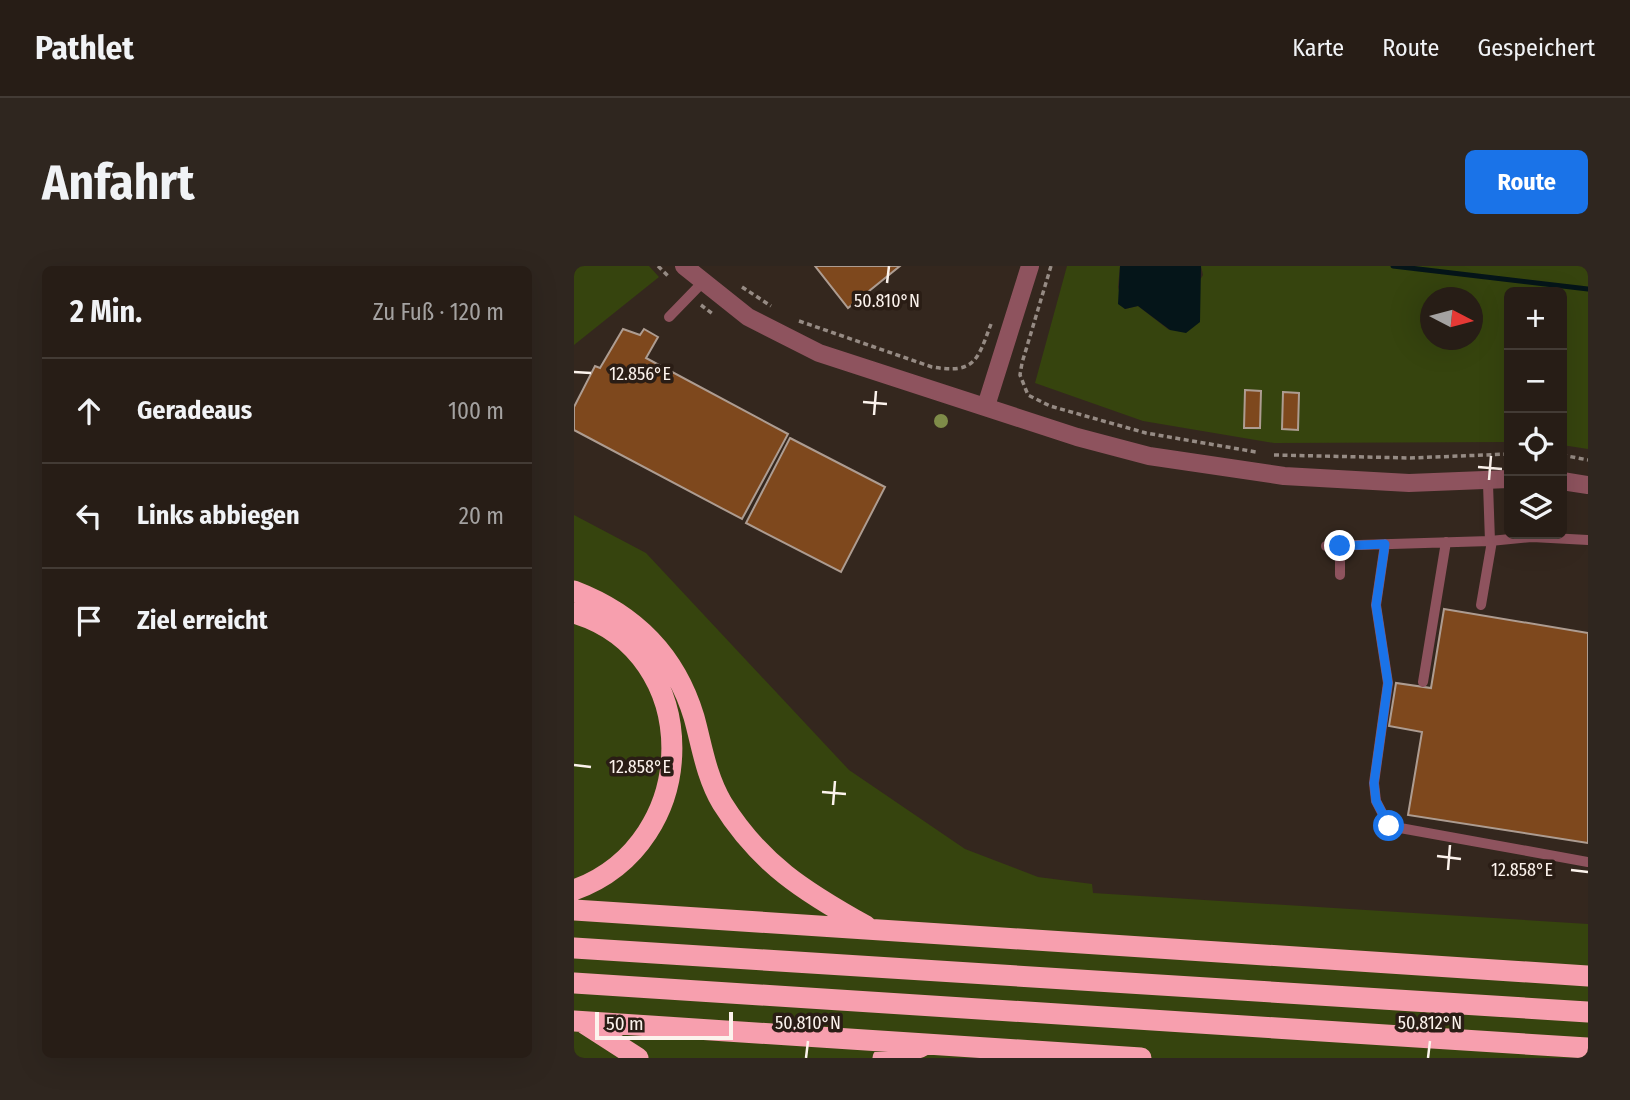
<!DOCTYPE html>
<html lang="de">
<head>
<meta charset="utf-8">
<style>
	:root { --surface:#271d16; --page:#2f261f; --text:#f1f3f6; --muted:#a4a2a1; --line:#433b35; --accent:#1a73e8 }
	body { margin:0; font-family:"Fira Sans Condensed",sans-serif; background:var(--page); color:var(--text) }
	.controls { position:absolute; right:21px; top:21px; display:grid; overflow:hidden; border-radius:10px; box-shadow:0 7px 28px #0002 }
	.controls button { width:63px; height:63px; display:grid; place-items:center; padding:0; border:0; border-bottom:2px solid var(--line); background:var(--surface); color:var(--text); font:35px sans-serif }
	.compass { position:absolute; left:846px; top:21px; width:63px; height:63px; border-radius:50%; background:var(--surface); box-shadow:0 7px 28px #0002; rotate:96deg }
	.scale { position:absolute; left:21px; bottom:18px; width:138px; box-sizing:border-box; padding-left:7px; border:4px solid #fcf3ed; border-top:0; font-size:19px; line-height:24px; white-space:nowrap; color:#fcf3ed; -webkit-text-stroke:5px #2a1d15; paint-order:stroke }
	.stop { position:absolute; width:21px; height:21px; margin:-16px; border:5px solid #1a73e8; border-radius:50%; background:#fff }
	.stop.end { background:#1a73e8; border-color:#fff; box-shadow:0 2px 7px #0008 }
	.list { margin:0; padding:0; list-style:none }
	h2 { display:flex; justify-content:space-between; align-items:center; height:91px; margin:0; padding:0 28px; font-size:30px }
	h2 small { font-size:23px; font-weight:400; color:var(--muted) }
	.list li { display:grid; grid-template-columns:46px 1fr auto; gap:21px; align-items:center; box-sizing:border-box; height:105px; padding:0 28px; border-top:2px solid var(--line) }
	.list b { display:block; font-size:26px; white-space:nowrap }
	.list em { font-size:23px; font-style:normal; color:var(--muted) }
	.icon { flex:none; width:38px; height:38px; fill:none; stroke:currentColor; stroke-width:2; stroke-linecap:round; stroke-linejoin:round }
	.map { position:relative; flex:none; width:1014px; height:792px; overflow:hidden; border-radius:10px }
	header { display:flex; align-items:center; gap:42px; box-sizing:border-box; height:98px; padding:0 35px; background:var(--surface); border-bottom:2px solid var(--line) }
	header strong { font-size:33px }
	nav { display:flex; gap:38px; margin-inline-start:auto; font-size:24px }
	.intro { display:flex; align-items:center; justify-content:space-between; box-sizing:border-box; height:168px; padding:0 42px }
	h1 { margin:0; font-size:49px }
	.button { padding:18px 32px; border-radius:10px; background:var(--accent); color:#fff; font-size:24px; font-weight:700 }
	main { display:flex; gap:42px; padding:0 42px }
	aside { flex:1; background:var(--surface); border-radius:10px; box-shadow:0 7px 28px #0002 }
	.map>svg:first-child { display:block }
</style>
</head>
<body>
<header>
<strong>Pathlet</strong>
<nav><a>Karte</a><a>Route</a><a>Gespeichert</a></nav>
</header>
<div class="intro"><h1>Anfahrt</h1><a class="button">Route</a></div>
<main>
<aside>
<h2>2 Min.<small>Zu Fuß · 120 m</small></h2>
<ul class="list">
<li><svg class="icon" aria-label="ahead" viewBox="0 0 24 24"><path d="M12 20V5M6 11l6-6 6 6"/></svg><div><b>Geradeaus</b></div><em>100 m</em></li>
<li><svg class="icon" aria-label="left" viewBox="0 0 24 24"><path d="M17 20v-9H6M10 6l-5 5 5 5"/></svg><div><b>Links abbiegen</b></div><em>20 m</em></li>
<li><svg class="icon" aria-label="arrive" viewBox="0 0 24 24"><path d="M6 21V4h12l-3 4 3 4H6"/></svg><div><b>Ziel erreicht</b></div></li>
</ul>
</aside>
<div class="map">
<svg width="1014" height="792" viewBox="0 0 1014 792">
	<rect width="100%" height="100%" fill="#34271e"/>
	<path fill="#36440e" fill-rule="evenodd" d="M0 0H75L85 11 0 79Z
		M493 0H546L544 21 551 43 564 40 595 64 629 9 627 0H1014V183L988 179V26H935V176L700 177 569 155 461 117ZM856 32H898V74H856Z
		M0 249 72 287 275 504 391 583 464 611 518 618 519 627 1014 658V792H0Z"/>
	<path fill="#051519" d="M546 0H627L626 56 612 67 596 64 564 40 551 43 544 38Z"/>
	<g fill="none" stroke-linecap="round" stroke-linejoin="round">
		<path stroke="#051519" stroke-width="5" d="M819 0 1014 23"/>
	</g>
	<path fill="#7e481d" stroke="#ad9c91" stroke-width="2" d="M241 0H326L274 42Z
		M49 63 66 69 70 63 84 71 72 92 214 168 168 253 0 164V141L21 100 26 102Z
		M671 124 687 125 686 162H670Z
		M709 126 725 127 724 164 708 163Z
		M216 172 311 221 267 306 172 257Z
		M870 343 1014 367V577L834 549 848 466 815 460 822 417 857 422Z"/>
	<g fill="none" stroke-linecap="round" stroke-linejoin="round">
		<path stroke="#968b84" stroke-width="3.5" stroke-dasharray="5 3.5" stroke-linecap="butt" d="M84 0 95 11
			M477 0 448 97 446 109 454 129 476 140 572 167 682 186
			M168 21 197 40
			M127 39 140 49
			M225 55 358 101C401 108 403 95 417 58
			M700 189 836 192 935 188
			M988 189 1014 194"/>
		<path stroke="#8e535e" stroke-width="10" d="M95 51 128 17
			M914 218 916 275 958 271 1014 274
			M811 278 802 339 814 417 800 517 802 535 815 560 1014 596
			M752 280 916 275
			M766 280V309
			M907 339 918 275
			M849 416 872 276"/>
		<path stroke="#8e535e" stroke-width="18" d="M110 0 174 51 245 87 503 171 575 190 710 210 835 217 935 213
			M412 140 456 0
			M988 215 1014 219"/>
		<path stroke="#f79fae" stroke-width="21" d="M0 325C60 348 101 388 120 451 128 480 132 510 148 537 186 598 231 626 292 660
			M0 347C131 386 130 577 0 624
			M0 644 1014 710
			M0 682 1014 746
			M0 717 1014 782
			M0 755 567 792
			M11 758 64 792
			M309 792 347 781"/>
	</g>
	<circle fill="#7f8c49" cx="367" cy="155" r="7"/>
	<g fill="none" stroke-linecap="round" stroke-linejoin="round">
		<path stroke="#1a73e8" stroke-width="9" d="M766 280 811 278 802 339 814 417 800 517 802 535 815 560"/>
	</g>
	<path fill="none" stroke="#fcf3ed" stroke-width="2.5" d="M313 17 315 0M0 106 17 107M289 136 313 138M300 149 302 125M904 201 928 203M915 214 917 190M0 499 17 501M248 526 272 528M259 539 261 515M863 590 887 593M874 604 876 579M997 604 1014 606M232 792 234 775M854 792 856 775"/>
	<g font-size="18" text-anchor="middle" fill="#fcf3ed" stroke="#2a1d15" stroke-width="7" stroke-linejoin="round" paint-order="stroke">
		<text x="313" y="41">50.810°N</text>
		<text x="66" y="114">12.856°E</text>
		<text x="66" y="507">12.858°E</text>
		<text x="948" y="610">12.858°E</text>
		<text x="234" y="763">50.810°N</text>
		<text x="856" y="763">50.812°N</text>
	</g>
</svg>
<div class="controls">
<button>+</button>
<button>−</button>
<button><svg class="icon" aria-label="locate" viewBox="0 0 24 24"><circle cx="12" cy="12" r="6"/><path d="M12 2v4M12 18v4M2 12h4M18 12h4"/></svg></button>
<button><svg class="icon" aria-label="layers" viewBox="0 0 24 24"><path d="M12 4l9 5-9 5-9-5zM3 14l9 5 9-5"/></svg></button>
</div>
<svg class="compass" viewBox="-18 -18 36 36"><path d="M0-13l5 13h-10z" fill="#e53935"/><path d="M0 13l5-13h-10z" fill="#a4a2a1"/></svg>
<div class="scale">50 m</div>
<div class="stop" style="left:815px;top:560px"></div>
<div class="stop end" style="left:766px;top:280px"></div>
</div>
</main>
</body>
</html>
